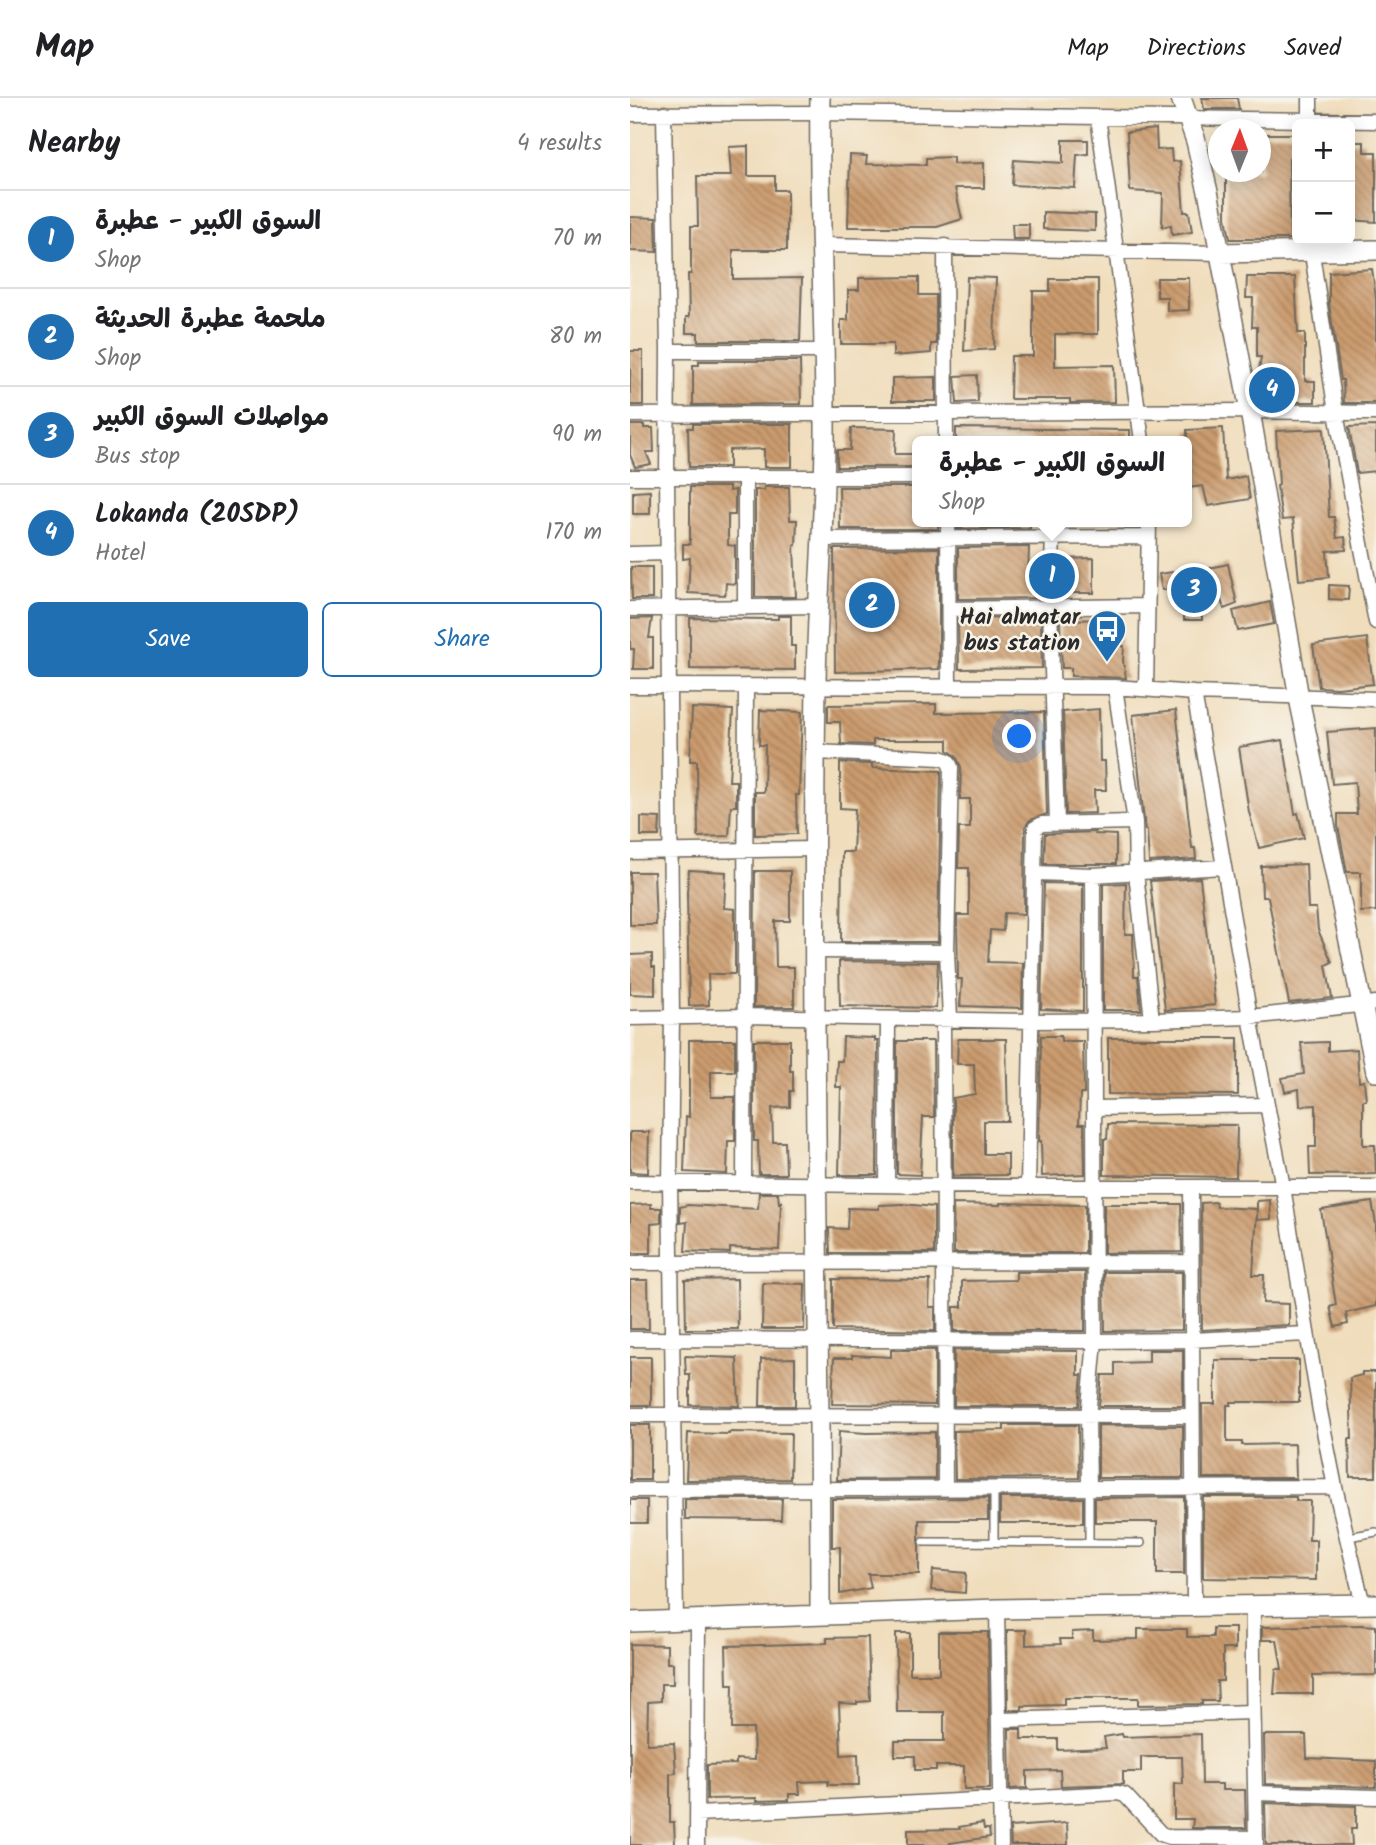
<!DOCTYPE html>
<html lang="en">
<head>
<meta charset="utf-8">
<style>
	:root { --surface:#fff; --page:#f2f2f2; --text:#202124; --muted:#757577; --line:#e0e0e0; --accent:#1f6fb2 }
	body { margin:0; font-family:Kalam,"Playpen Sans Arabic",sans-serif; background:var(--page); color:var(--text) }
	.controls { position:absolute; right:21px; top:21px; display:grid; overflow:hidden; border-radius:10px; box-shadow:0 4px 18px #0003 }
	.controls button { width:63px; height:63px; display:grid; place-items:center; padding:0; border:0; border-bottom:2px solid var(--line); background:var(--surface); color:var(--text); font:35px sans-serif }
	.compass { position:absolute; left:578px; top:21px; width:63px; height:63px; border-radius:50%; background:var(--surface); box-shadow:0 4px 18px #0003; rotate:1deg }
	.you { position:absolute; left:390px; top:639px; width:24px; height:24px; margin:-18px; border:5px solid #fff; border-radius:50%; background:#1a73e8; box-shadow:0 0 0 10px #1a73e833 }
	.badge { display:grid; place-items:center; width:46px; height:46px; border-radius:50%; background:var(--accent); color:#fff; font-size:23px; font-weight:700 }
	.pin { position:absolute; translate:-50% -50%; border:4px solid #fff; box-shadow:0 2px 7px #0006 }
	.popup { position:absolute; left:282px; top:338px; width:280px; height:91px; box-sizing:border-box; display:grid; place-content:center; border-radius:10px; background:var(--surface); filter:drop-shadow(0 2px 5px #0005); font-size:23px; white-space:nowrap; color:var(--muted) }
	.popup b { font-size:26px; color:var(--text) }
	.popup::after { content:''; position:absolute; left:50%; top:100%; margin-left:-14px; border:14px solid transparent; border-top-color:var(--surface) }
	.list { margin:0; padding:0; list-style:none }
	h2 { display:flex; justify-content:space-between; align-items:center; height:91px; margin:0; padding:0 28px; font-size:30px }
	h2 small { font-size:23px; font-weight:400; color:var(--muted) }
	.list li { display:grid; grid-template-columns:46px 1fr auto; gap:21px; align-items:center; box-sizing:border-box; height:98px; padding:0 28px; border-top:2px solid var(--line) }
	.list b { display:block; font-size:26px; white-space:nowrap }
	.list p { margin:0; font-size:23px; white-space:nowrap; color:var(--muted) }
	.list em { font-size:23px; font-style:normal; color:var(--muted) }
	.actions { display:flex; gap:14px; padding:21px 28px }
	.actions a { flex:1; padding:16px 0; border:2px solid var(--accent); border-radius:10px; text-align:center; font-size:24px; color:var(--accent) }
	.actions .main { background:var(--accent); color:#fff }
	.map { position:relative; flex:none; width:746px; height:1747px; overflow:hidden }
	header { display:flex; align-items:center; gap:42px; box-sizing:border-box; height:98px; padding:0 35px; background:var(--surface); border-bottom:2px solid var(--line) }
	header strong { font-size:33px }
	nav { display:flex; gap:38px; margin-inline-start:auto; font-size:24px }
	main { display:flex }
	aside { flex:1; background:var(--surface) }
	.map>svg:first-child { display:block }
</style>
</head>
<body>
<header>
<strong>Map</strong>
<nav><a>Map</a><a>Directions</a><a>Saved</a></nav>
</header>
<main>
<aside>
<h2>Nearby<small>4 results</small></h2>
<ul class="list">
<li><span class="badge">1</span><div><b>السوق الكبير - عطبرة</b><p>Shop</p></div><em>70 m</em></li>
<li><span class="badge">2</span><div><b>ملحمة عطبرة الحديثة</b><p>Shop</p></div><em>80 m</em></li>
<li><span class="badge">3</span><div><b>مواصلات السوق الكبير</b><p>Bus stop</p></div><em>90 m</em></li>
<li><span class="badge">4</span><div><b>Lokanda (20SDP)</b><p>Hotel</p></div><em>170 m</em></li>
</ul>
<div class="actions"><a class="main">Save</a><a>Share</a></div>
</aside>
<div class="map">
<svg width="746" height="1747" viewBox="0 0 746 1747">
	<defs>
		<pattern id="building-back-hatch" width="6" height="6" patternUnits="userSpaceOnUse" patternTransform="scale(1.75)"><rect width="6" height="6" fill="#cb9b6e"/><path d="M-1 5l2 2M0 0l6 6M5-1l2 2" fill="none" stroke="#a57f5b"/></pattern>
	</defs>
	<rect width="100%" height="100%" fill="#f7f3e8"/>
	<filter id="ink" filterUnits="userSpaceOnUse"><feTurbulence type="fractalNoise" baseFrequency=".0143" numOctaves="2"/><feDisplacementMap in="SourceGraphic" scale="14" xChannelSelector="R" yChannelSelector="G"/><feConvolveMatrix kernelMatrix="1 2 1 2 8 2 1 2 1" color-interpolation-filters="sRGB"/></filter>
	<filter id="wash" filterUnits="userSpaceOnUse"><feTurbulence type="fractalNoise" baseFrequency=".00686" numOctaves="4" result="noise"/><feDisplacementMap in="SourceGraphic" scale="28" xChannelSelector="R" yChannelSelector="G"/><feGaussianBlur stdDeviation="1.57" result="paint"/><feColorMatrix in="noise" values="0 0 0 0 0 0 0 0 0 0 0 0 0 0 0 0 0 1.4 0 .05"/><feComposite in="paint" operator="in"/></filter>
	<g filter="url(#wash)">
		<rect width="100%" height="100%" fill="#f0ddbc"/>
		<g id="blocks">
			<path fill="url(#building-back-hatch)" d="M572 0H607L609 11H574Z
				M526 31 527 52 541 51 542 64 550 63 554 114H559L562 134 542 137 541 127 532 129 533 95 500 93 497 34Z
				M631 36H663V61H659L660 141H600L596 119V74H631Z
				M433 42H458V56L447 57 445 90 382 87 384 62 433 65Z
				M720 44H734V54H746V124L720 122Z
				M118 48V78H145V92H157V152H103V181L172 180 170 243H68V235H56V219H59L58 176H61V128H68L67 78H101L99 49Z
				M220 57 237 58 236 66 296 67V60L323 59V66L354 65V90H325L332 121 307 129H218Z
				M413 114 465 116V133L413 131Z
				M0 119 26 120 27 154 0 153Z
				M382 126H399V141H383Z
				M742 171 746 200V305H714L713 282H711L699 206V174Z
				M289 179V197H306V246H301V255L263 258V246H211V222H218V192H229V180Z
				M337 179 366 180 364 251 334 253Z
				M617 179H665L668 235H675V283H685V304H637V274L629 273 631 259H627V229H622L623 200H616Z
				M527 180H559V212L537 213V199H527Z
				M420 181H468V236H425V268L484 267 485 304 440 305V301H380L381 258H403V193H420Z
				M0 253H13V307H0Z
				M69 263H170L171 306 63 307V267H69Z
				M347 277 348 304 327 305 325 278Z
				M306 279V303H262V280Z
				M63 326H162V369H134V351L99 352V369H59L58 330H63Z
				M0 327H14V330H23L24 354H16L21 366 5 369 0 357Z
				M746 328V373L727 375 719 329Z
				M221 330 266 331 265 356H287V369H207V352H220Z
				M326 330 500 332V343H326Z
				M593 330 596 382 616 378 620 401 578 408 573 388 557 390V332Z
				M694 331 699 419H704L707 440 715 439 716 452 697 453 699 479 669 482 663 421 652 422 647 388 649 387 646 333Z
				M60 389H99V393L105 392V417H98V447L105 448V486L96 485 95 497 58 495 60 460 53 461V446H60Z
				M134 389H159L160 422H167L166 447H164L166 499H125V392H134Z
				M209 389H287V424H308V431H210Z
				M20 393V416H3V394Z
				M328 424H400V430L328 431Z
				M399 449 398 481H412L411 495H407V500L328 501V450Z
				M309 450V571L205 574 204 451Z
				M464 460V495H430L432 461Z
				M598 466 607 506 594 511 585 484 571 486 572 522H554V489L532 492 529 476 550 473V476L582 474 580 470Z
				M1 469H22V501H2Z
				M699 487 719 488 718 502 699 501Z
				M640 504 644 526 608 533 603 513Z
				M148 518H161V548H165V572L60 571V520L148 521Z
				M406 519V522H411L412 570 329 571 328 520Z
				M22 520 19 540H23V571H3L4 551H0V521Z
				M491 521V548H494L493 563 496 580 441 578V570H432L430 522Z
				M737 540 743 586 708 590 689 589 683 547Z
				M306 606V615L414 614 417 716 400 722 395 729 394 816 374 815 373 833 360 832 358 864 393 865 392 910 330 908 332 881H328L327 817H339V770H328L329 730H340V701H330L331 669 326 658 318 652V642H243V647L211 646 210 624H198V607Z
				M62 610 103 612 99 683H106V708H101L99 738 68 739 67 663H60Z
				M469 611 470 663H475L476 692H464L465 715 436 716 433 614Z
				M130 612 172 614 169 697H166L167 736 125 737V694H134L135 647H129Z
				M546 612 562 750H565L566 761 519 764 517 732H515L503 617Z
				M746 630V813L731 814V774H717L708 728V716H727L725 684 702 686 697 634Z
				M653 642 665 716 668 715 674 740 629 750 619 714 609 649Z
				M210 665 242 666V670L311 673 308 844H211L212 754H223L225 711 210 710Z
				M11 719 30 720 29 738H11Z
				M465 734V736L486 737V766H414L415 736Z
				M676 766 678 810H686L688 832 702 864 696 867 702 900 659 905 638 799H632L631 768Z
				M59 772 96 774 94 810 105 811V876H78L79 907 59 908 57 794Z
				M125 773H160V823H145L146 869H164V909H124Z
				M0 774H24L26 827H0Z
				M570 780 585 907 535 912 520 783Z
				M414 785 453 786V913L411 911Z
				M496 785 495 836H503L504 878H508L511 912H473V786Z
				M22 856V869H25V897L0 896V857Z
				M209 863 308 864 306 910 210 908Z
				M411 938H431V943H453L454 996H450L449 1026H454L455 1076 412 1078 411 1043H409Z
				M213 939 245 940V943H248L247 1077H209L211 989H206L207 963H212Z
				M478 940H608V997L478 996Z
				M328 941H376L378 1023H354V1056H378V1077L323 1078V1000L345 996 344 966H327Z
				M59 942H105V973H81V999H105V1043H98L97 1076 54 1074 56 1018 59 1019Z
				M124 942H160V973H163V993H160V1009L142 1010 143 1044H155L156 1076H129L128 1043H124Z
				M267 943H303L304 1019H293L290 1077 267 1076Z
				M698 944V953L727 951 729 984 734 983 736 1002H733V1047H745L746 1076 680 1077 679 1049H686V1007L670 1008 669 991 655 994 652 980 674 976 671 945Z
				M478 1026 607 1027 606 1079 474 1077V1041H477Z
				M0 1034H19L18 1075 0 1074Z
				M129 1095H148L149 1105 151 1104 149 1152 100 1150V1155L55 1153 57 1124 50 1125V1109L58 1107 128 1111Z
				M640 1102 641 1121 627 1122V1103Z
				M586 1104 587 1109 627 1111 623 1177H634L633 1205 659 1206V1227L572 1232 571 1105Z
				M742 1104 746 1126V1208L716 1215 718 1226 705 1229 700 1209 706 1207 691 1112Z
				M370 1105 455 1107V1155H324L323 1106 370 1107Z
				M21 1106V1110H31V1125L21 1126V1155H0V1107Z
				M273 1106 304 1109V1155H200L199 1130 217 1131 218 1110 249 1111V1107Z
				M474 1106H551L552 1154 474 1155Z
				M386 1174H455V1233H324V1209H332V1183L386 1182Z
				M474 1174H552V1232L475 1233Z
				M107 1181 108 1231H56L55 1182Z
				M203 1181 300 1182 299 1209H305V1233L203 1231Z
				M0 1182H18L19 1231H0Z
				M133 1185 175 1186 174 1231H132Z
				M261 1252H305V1307L202 1306 204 1260H222V1257L261 1259Z
				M324 1252 448 1253V1277H452L449 1308H324Z
				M519 1252H553V1308H469L472 1277H485V1265L519 1264Z
				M55 1258 107 1260 109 1308 60 1307V1277H56Z
				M0 1259H21V1307H0Z
				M165 1260V1308H130L131 1261Z
				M585 1262H669V1304H601V1307H597V1344H612V1347L665 1346 666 1380H573L572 1306H585Z
				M732 1274H746V1379H720L719 1341H722L720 1280 732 1277Z
				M0 1327H20V1382H0Z
				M374 1327H448L449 1380 325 1381 324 1333 374 1332Z
				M468 1327 553 1328V1380H468Z
				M209 1333 236 1335 305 1334V1381L207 1382Z
				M99 1334 161 1335 160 1381 56 1382 58 1335 99 1336Z
				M554 1399V1476H527V1424H465V1400Z
				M573 1399H666V1403H680L679 1442H686V1482L573 1480Z
				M358 1400V1422H289V1476H238L241 1490 210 1496V1449H202V1401Z
				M370 1400H453V1425H370Z
				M55 1401H152L151 1422 55 1421Z
				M0 1402H17V1425H0Z
				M303 1472 336 1475 335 1495 301 1492Z
				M731 1527 746 1528V1577L683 1578V1596H644L646 1571H652L647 1542H632V1529Z
				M583 1530H605V1551H593V1583H587L588 1603H572V1606L508 1607V1600H434V1607L392 1608V1612H378L377 1532H396V1547L431 1546 430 1541H442V1534L463 1533V1542L508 1541V1531H557V1539H583Z
				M309 1534H358L360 1691H334V1668H306V1672H285V1658H265V1643H314V1614H267L266 1535H280V1576H309Z
				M238 1539 240 1603 227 1604V1606L209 1605 211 1657 228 1656 229 1687H198V1683L169 1684 170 1696H159V1702L126 1703V1700L77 1701V1667L106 1666V1661L124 1662 123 1631H102L103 1586H97L96 1548 197 1545V1540Z
				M0 1546 37 1547V1565H43V1586H31V1603L18 1604 17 1646 44 1645 46 1675 40 1676V1724H44L45 1747H0Z
				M379 1631H391V1641H428V1652L476 1650 474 1639 492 1636 493 1639 571 1636 572 1686H592V1692H615L616 1730H562L563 1721H544V1685L553 1686 552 1659H511V1674H493V1686L431 1688 430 1672 397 1673V1690L380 1691Z
				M634 1637H676L677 1660 746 1663V1689L635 1686Z
				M635 1705 726 1708V1731H721L722 1747H636Z
				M353 1725 354 1731H359L360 1739 320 1745V1747H278V1732L330 1731 329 1729Z
				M437 1725 438 1747H381L380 1729Z"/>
		</g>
	</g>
	<g filter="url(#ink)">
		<use href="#blocks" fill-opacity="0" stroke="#70695e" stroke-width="2"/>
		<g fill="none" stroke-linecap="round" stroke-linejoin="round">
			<g stroke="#70695e" stroke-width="10">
				<path id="lane" d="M364 1391V1444
					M718 1439 746 1434
					M294 1444 511 1445
					M459 1445V1390"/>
			</g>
			<g stroke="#70695e" stroke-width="17">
				<path id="street" d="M680 0V26
					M34 15 38 253 37 378 42 919 40 1084 46 1523
					M0 16 190 15 746 23
					M468 19 512 343
					M680 142 706 315 746 524
					M192 147 590 155
					M315 148 316 343
					M38 253H193
					M0 317 620 313 746 315
					M0 379H287
					M318 424 319 589
					M423 440 420 510 427 725
					M192 441 518 439
					M0 456 38 455
					M115 510V379
					M0 511 188 508
					M319 511 517 508
					M0 588 485 589 564 595 746 601
					M485 589 505 724 506 775 522 922
					M516 591 519 424
					M564 595 620 919 653 1089 690 1313 705 1389 733 1507
					M186 654 311 660 318 663 321 669 317 854 320 921
					M0 754 185 751
					M405 775 463 777 593 769
					M185 853 317 854
					M0 920 115 918 402 923 522 922 620 919 746 905
					M313 921 315 1390
					M465 1010 636 1007
					M0 1084 398 1089H746
					M114 1084 116 588
					M257 1087 258 921
					M398 1089 405 730 412 726 505 724
					M561 1089 564 1508
					M0 1165 561 1164
					M0 1241 465 1243 562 1242 677 1236
					M0 1317 561 1318
					M459 1390 458 1319 465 1243 463 777
					M0 1392 705 1389
					M623 1508C622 1588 625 1667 626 1747
					M367 1511 371 1747
					M370 1622 622 1614
					M626 1695 746 1699
					M67 1716 488 1695 495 1697 531 1736 540 1739 625 1740
					M67 1747 68 1522"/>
			</g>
			<g stroke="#70695e" stroke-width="22">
				<path id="secondary" d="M551 0 566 43 579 98 620 313 669 600 746 974
					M590 155 746 152
					M190 1516C190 1206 181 897 186 587 187 498 196 409 195 320 195 213 188 107 190 0
					M0 1524 367 1511 746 1506"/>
			</g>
			<use href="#lane" stroke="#fff" stroke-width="7"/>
			<use href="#street" stroke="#fff" stroke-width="14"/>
			<use href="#secondary" stroke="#fff" stroke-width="19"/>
		</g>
	</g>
	<defs>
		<g id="bus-pin" transform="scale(2.0125)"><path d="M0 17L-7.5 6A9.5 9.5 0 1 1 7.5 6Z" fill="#1f6fb2" stroke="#f7f3e8"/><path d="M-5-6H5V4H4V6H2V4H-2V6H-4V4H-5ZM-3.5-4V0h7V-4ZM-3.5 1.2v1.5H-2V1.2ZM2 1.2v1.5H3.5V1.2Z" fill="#fff"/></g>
	</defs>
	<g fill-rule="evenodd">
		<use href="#bus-pin" x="477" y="531"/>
	</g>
	<g text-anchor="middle" stroke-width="5" stroke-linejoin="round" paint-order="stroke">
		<g font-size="23" font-weight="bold" fill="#2b2b2b" stroke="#f7f3e8" text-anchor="end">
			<text x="450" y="526">Hai almatar<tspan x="450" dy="26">bus station</tspan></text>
		</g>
	</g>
</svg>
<div class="controls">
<button>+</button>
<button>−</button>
</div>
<svg class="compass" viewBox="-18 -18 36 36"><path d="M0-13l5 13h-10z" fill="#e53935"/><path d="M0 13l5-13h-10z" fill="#757577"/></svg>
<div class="you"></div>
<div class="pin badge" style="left:422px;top:478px">1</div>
<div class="popup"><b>السوق الكبير - عطبرة</b>Shop</div>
<div class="pin badge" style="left:242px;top:507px">2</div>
<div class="pin badge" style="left:564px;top:492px">3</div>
<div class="pin badge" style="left:642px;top:292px">4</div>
</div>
</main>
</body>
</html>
